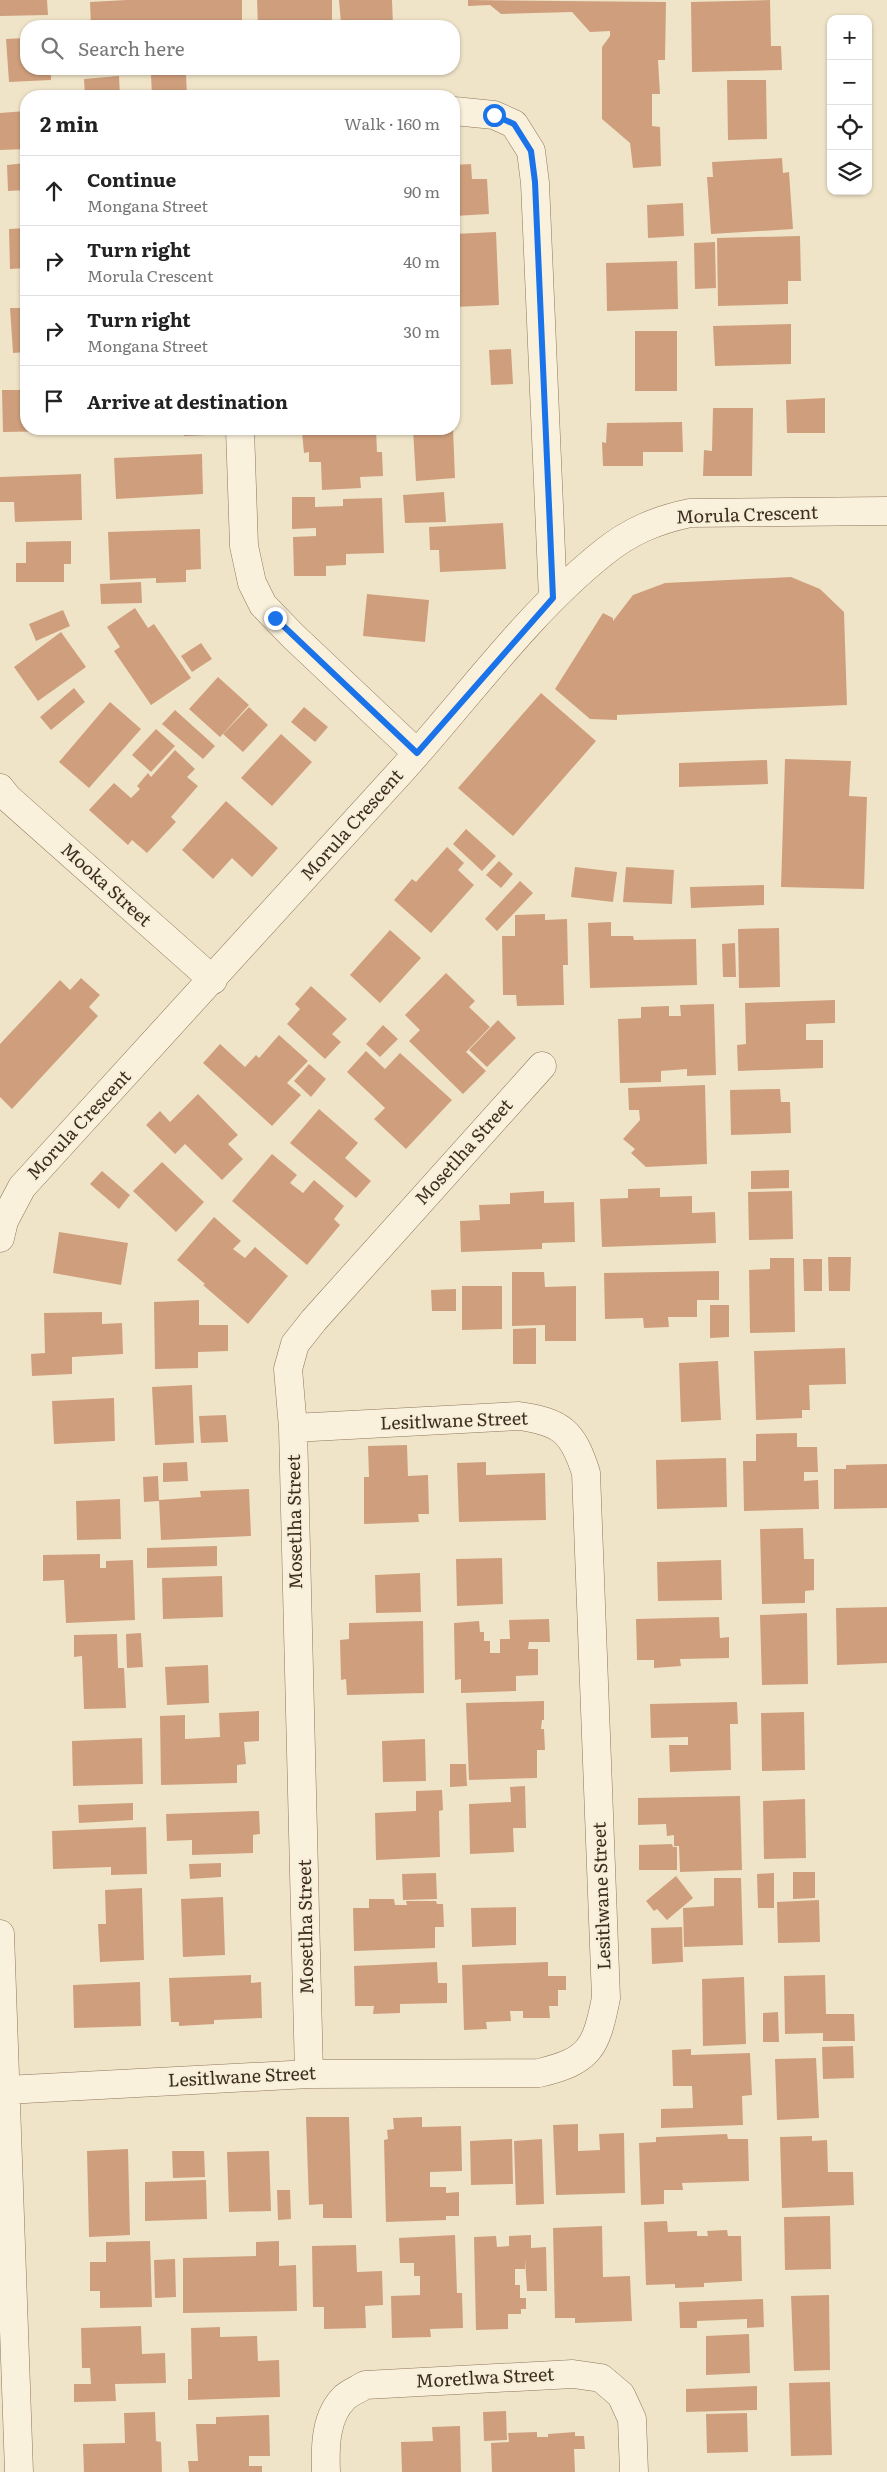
<!DOCTYPE html>
<html lang="en">
<head>
<meta charset="utf-8">
<style>
	:root { --surface:#fff; --page:#f2f2f2; --text:#222; --muted:#767676; --line:#e0e0e0 }
	body { margin:0; font-family:Literata,serif; background:var(--page); color:var(--text) }
	.controls { position:absolute; right:15px; top:15px; display:grid; overflow:hidden; border-radius:10px; box-shadow:0 1px 4px #0004 }
	.controls button { width:45px; height:45px; display:grid; place-items:center; padding:0; border:0; border-bottom:1px solid var(--line); background:var(--surface); color:var(--text); font:25px sans-serif }
	.stop { position:absolute; width:15px; height:15px; margin:-11px; border:4px solid #1a73e8; border-radius:50%; background:#fff }
	.stop.end { background:#1a73e8; border-color:#fff; box-shadow:0 1px 5px #0008 }
	.list { margin:0; padding:0; list-style:none }
	h2 { display:flex; justify-content:space-between; align-items:center; height:65px; margin:0; padding:0 20px; font-size:21px }
	h2 small { font-size:16px; font-weight:400; color:var(--muted) }
	.list li { display:grid; grid-template-columns:32px 1fr auto; gap:15px; align-items:center; box-sizing:border-box; height:70px; padding:0 20px; border-top:1px solid var(--line) }
	.list b { display:block; font-size:19px; white-space:nowrap }
	.list p { margin:0; font-size:16px; white-space:nowrap; color:var(--muted) }
	.list em { font-size:16px; font-style:normal; color:var(--muted) }
	.icon { flex:none; width:28px; height:28px; fill:none; stroke:currentColor; stroke-width:2; stroke-linecap:round; stroke-linejoin:round }
	.map { position:relative; flex:none; width:887px; height:2472px; overflow:hidden }
	.search { position:absolute; background:var(--surface); box-shadow:0 1px 4px #0004; left:20px; top:20px; width:440px; height:55px; display:flex; align-items:center; gap:12px; box-sizing:border-box; padding:0 18px; border-radius:20px; color:var(--muted); font-size:19px }
	.panel { position:absolute; background:var(--surface); box-shadow:0 1px 4px #0004; left:20px; top:90px; width:440px; height:345px; border-radius:20px }
	.map>svg:first-child { display:block }
</style>
</head>
<body>
<div class="map">
<svg width="887" height="2472" viewBox="0 0 887 2472">
	<rect width="100%" height="100%" fill="#f0e4c8"/>
	<path fill="#cf9f7d" d="M0 0H47L48 15 0 16Z
		M126 0H242V26H91L90 2Z
		M257 0H332V26H307V23L298 24V26H258Z
		M339 0H392L393 26H352V22L341 23Z
		M468 0 666 2 665 60H658L660 94H652V126L660 127 661 166 633 168 630 143 602 119V47L610 36V31L590 32 572 12 501 14 490 5 468 6Z
		M770 0 771 46H781L782 70 692 72 691 2Z
		M26 38V69H51V80L9 82 6 39Z
		M260 69H300V71L260 72Z
		M186 74 187 96H152L151 75Z
		M119 76 120 96H85L84 79Z
		M727 80H766L767 139 728 140Z
		M26 111V149L0 150V113Z
		M782 158 783 173 789 172 793 229 711 234 707 177H713L712 162Z
		M26 163V190L8 191 7 165Z
		M471 164 472 179H487L489 214 454 216V165Z
		M683 203 684 236 648 238 647 205Z
		M26 228V268L10 269 9 229Z
		M496 232 499 305 454 307V234Z
		M800 236 801 281H788V304L718 306 717 238Z
		M715 242 716 288 695 289 694 243Z
		M677 261 678 309 607 311 606 263Z
		M10 308H26V352L13 353Z
		M791 324V364L715 366 713 326Z
		M635 331H677V391H635Z
		M511 349 513 384 491 385 489 350Z
		M2 390H26V429H63V431L3 432Z
		M825 398V433H787L786 400Z
		M713 408H753L752 476H703L704 450 712 451Z
		M682 422 683 452H643V466H603L602 442 606 443 607 423Z
		M184 429H207V435L184 436Z
		M308 429H376L377 452H382L383 476 360 477 361 488 322 490 321 462H309V452L304 453 302 432 308 431Z
		M413 429H453L455 478 416 481Z
		M202 454 203 494 116 499 114 458Z
		M81 474 82 520 15 522 14 502H0V477Z
		M444 492 446 522 405 523 403 495Z
		M292 497H315V507L343 506V499L382 498 384 553 346 554V565L326 566V576H294L293 537 316 536V528L292 529Z
		M503 523 506 569 440 572 439 550H430L429 527Z
		M200 529 201 569 186 570V582L156 583V578L110 580 108 532Z
		M71 541V564H64V582H16V563H26V542Z
		M791 577 820 589 844 612 847 705 617 715V720L590 719 555 689 603 613 613 618V621L633 595 665 583Z
		M141 582 142 603 101 604 100 584Z
		M367 594 429 600 425 642 363 636Z
		M135 608 148 628 154 624 191 678 151 705 114 651 120 647 107 627Z
		M63 610 70 626 36 641 29 624Z
		M61 632 86 667 38 701 14 667Z
		M201 643 212 659 192 672 181 656Z
		M218 677 249 705 220 737 189 709Z
		M74 688 85 702 51 730 40 717Z
		M541 693 596 741 513 836 458 788Z
		M110 702 141 729 89 788 59 762Z
		M249 707 268 725 243 752 223 734Z
		M304 707 328 727 315 742 291 722Z
		M175 710 215 746 203 759 162 724Z
		M156 729 175 746 151 772 132 755Z
		M281 734 312 762 272 806 241 778Z
		M175 750 195 769 187 777 198 786 171 817 176 822 147 853 132 840 128 845 89 810 114 783 131 798 140 789 137 786 148 773 151 777Z
		M785 759 851 761 849 796 867 797 864 889 781 887Z
		M767 760 768 784 679 787V763Z
		M226 801 278 848 252 877 232 858 213 879 182 850Z
		M466 829 496 856 482 871 453 844Z
		M447 847 464 863 458 870 474 885 431 933 394 900 412 879 416 882Z
		M499 861 513 874 501 888 486 875Z
		M575 867 617 872 613 902 571 897Z
		M626 867 674 870 672 904 623 902Z
		M520 881 533 893 497 931 485 919Z
		M764 885V905L691 908 690 887Z
		M545 914V920L567 919 568 965H563L564 1005 517 1006 516 995H503L502 936H515V915Z
		M611 922V936H633L634 940 696 939 697 985 590 988 588 923Z
		M779 928 780 987 739 988 738 929Z
		M390 930 421 958 380 1003 350 975Z
		M735 943 736 977H723L722 944Z
		M446 973 475 1001 469 1007 490 1027 466 1052 486 1071 463 1094 409 1041 420 1030 405 1015Z
		M81 978 100 995 89 1007 98 1016 12 1109 0 1097V1044L60 980 70 990Z
		M311 986 347 1019 332 1034 341 1042 325 1059 287 1024 300 1009 295 1004Z
		M835 1000V1023L806 1024V1040H823V1068L738 1071 737 1045 746 1044 745 1003Z
		M714 1004 716 1075 687 1076V1069L661 1071V1082L620 1083 618 1019 641 1018V1007L669 1006V1016H681L680 1005Z
		M498 1020 516 1038 487 1067 469 1050Z
		M383 1025 398 1039 380 1057 366 1044Z
		M279 1035 308 1061 287 1083 301 1095 272 1126 203 1063 220 1044 245 1067 256 1055 259 1058Z
		M366 1051 385 1069 400 1053 452 1100 406 1149 374 1119 385 1108 347 1072Z
		M309 1064 326 1079 311 1097 294 1081Z
		M705 1085 707 1164 646 1167 631 1153 635 1149 623 1139 640 1120 639 1110H629L628 1088Z
		M780 1089 781 1102H790L791 1133 731 1135 730 1090Z
		M198 1094 238 1135 228 1144 243 1159 222 1180 185 1144 175 1154 146 1125 160 1111 170 1122Z
		M319 1109 358 1143 345 1158 371 1181 356 1198 290 1143Z
		M272 1154 297 1175 290 1183 303 1193 314 1180 344 1206 334 1219 340 1225 307 1265 232 1201Z
		M162 1162 204 1202 176 1232 133 1191Z
		M789 1170V1188L751 1189V1171Z
		M102 1171 130 1195 119 1209 90 1184Z
		M660 1188V1197L692 1196V1213L715 1212 716 1243 602 1247 600 1199 628 1198V1189Z
		M544 1191V1203L574 1202 575 1242 542 1243V1249L461 1252 460 1221 480 1220 479 1205 510 1204V1193Z
		M792 1191 793 1239 749 1240 748 1192Z
		M214 1217 241 1241 233 1249 245 1258 255 1247 288 1276 248 1324 203 1285 205 1284 177 1260Z
		M59 1232 128 1243 121 1285 53 1273Z
		M828 1257H851L850 1291H829Z
		M770 1258H794L795 1332 750 1333 749 1270 770 1269Z
		M803 1259H822V1291H804Z
		M719 1271V1300H697V1317H668L669 1327 644 1328 643 1318 605 1319 604 1273Z
		M512 1272H544L545 1287 576 1286V1341H545V1325L512 1326Z
		M462 1286H502V1329L462 1330Z
		M456 1289V1311H432L431 1290Z
		M199 1300V1325H228V1351L198 1352V1368L155 1369 154 1302Z
		M710 1305H729V1337L710 1338Z
		M102 1312V1324L122 1323 123 1354 72 1357V1374L32 1376 31 1354 45 1353 44 1313Z
		M536 1328V1364H513V1329Z
		M845 1348 846 1384 809 1385 810 1410H802V1418L756 1420 754 1351Z
		M718 1361 721 1420 681 1422 679 1363Z
		M192 1385 194 1443 155 1445 152 1387Z
		M114 1398 115 1441 54 1444 52 1401Z
		M226 1415 228 1442 201 1443 199 1416Z
		M797 1433V1447H817L818 1472H804V1481L818 1480 819 1509 744 1511 743 1461H756V1434Z
		M407 1445 408 1476 428 1475 429 1514H418L419 1522 364 1524V1477H369L368 1446Z
		M726 1458 727 1507 657 1509 656 1460Z
		M187 1462 188 1481 163 1482V1463Z
		M486 1462V1475L545 1473 546 1520 459 1522 457 1463Z
		M887 1464V1508L834 1509V1469H846V1465Z
		M158 1476 159 1501 144 1502 143 1477Z
		M249 1489 251 1536 161 1540 159 1500 201 1497 200 1491Z
		M120 1499 121 1539 77 1540 76 1501Z
		M803 1528 804 1559H814V1590L805 1591V1603L762 1604 760 1529Z
		M217 1546V1566L147 1568V1548Z
		M100 1554V1568H106V1561L133 1560 135 1620 66 1623 64 1580 43 1581V1555Z
		M502 1558 503 1604 457 1606 456 1559Z
		M721 1560 722 1600 658 1601 657 1562Z
		M420 1573 421 1612 376 1613 375 1575Z
		M222 1576 223 1617 163 1619 162 1578Z
		M887 1607V1663L837 1665 836 1608Z
		M807 1613 808 1684 762 1685 760 1615Z
		M719 1617 720 1638 729 1637V1658L680 1659 681 1666 654 1668V1660H637L636 1619Z
		M549 1619 550 1642H529L528 1649H538V1675L516 1676V1691L461 1693V1679L455 1680 454 1623 479 1621 480 1632H484V1641H490V1653H500V1639H510L509 1620Z
		M423 1621 424 1693 347 1695 346 1679 341 1680 340 1640 349 1639V1623Z
		M141 1633 143 1667 127 1668 126 1634Z
		M117 1634 118 1668H124L126 1708 84 1709 82 1656 74 1657V1635Z
		M208 1665 209 1703 167 1705 165 1667Z
		M544 1701V1720H542L541 1729H544L545 1750H537V1778L469 1780 466 1703Z
		M737 1702 738 1724H730L731 1770 670 1772 669 1745H688V1737L651 1738 650 1704Z
		M259 1711V1741L244 1742 246 1764 237 1765V1783L161 1785 160 1716 185 1715V1739L220 1737 219 1713Z
		M804 1712 805 1770 762 1771 761 1713Z
		M142 1738 143 1784 73 1786 72 1741Z
		M425 1739 426 1781 383 1782 382 1741Z
		M450 1764H466L467 1786 450 1787Z
		M525 1786 526 1828H513L514 1852 470 1854 469 1804 511 1802 510 1787Z
		M442 1790 443 1810 439 1811 440 1857 376 1860 375 1813 416 1811V1791Z
		M740 1796 742 1870 680 1872 679 1846H674V1835L667 1836 666 1824 638 1825V1798Z
		M805 1799 806 1858 764 1859 763 1801Z
		M133 1803V1820L79 1823 78 1805Z
		M259 1811 260 1834 253 1835V1853L192 1855V1840L167 1841 166 1814Z
		M146 1827 147 1874 111 1875V1867L53 1869 52 1831Z
		M672 1844 673 1847H677V1870H639V1845Z
		M221 1863V1877L190 1879 189 1864Z
		M793 1872H815V1898L793 1899Z
		M436 1873 437 1899 403 1900 402 1874Z
		M774 1873V1908H758L757 1874Z
		M676 1876 693 1898 667 1920 657 1909 654 1911 646 1901Z
		M714 1878H741L743 1945 684 1947 683 1908 714 1906Z
		M142 1888 144 1960 100 1962 98 1924H106L105 1890Z
		M223 1897 225 1955 183 1957 181 1899Z
		M369 1899H394L395 1905H407L406 1901H436L437 1904H443L444 1927H435V1948L354 1951 353 1908H369Z
		M819 1900 820 1942 778 1943 777 1902Z
		M516 1907V1945L472 1947 471 1908Z
		M682 1927 683 1962 652 1964 651 1928Z
		M437 1962 438 1983H447V2003L400 2004V2013L373 2014 374 2006H355L354 1966Z
		M548 1962V1976H566V1990H558V2006H549L550 2018H523V2011H510L511 2021 486 2022 487 2029 464 2030 462 1965Z
		M251 1975V1983L261 1982 262 2018 214 2020V2024L179 2026V2022H171L169 1978Z
		M825 1975 826 2014H854L855 2041H823V2033L785 2034 784 1976Z
		M744 1977 746 2044 703 2046 702 1979Z
		M140 1982 141 2026 74 2028 73 1985Z
		M778 2012 779 2042H763V2013Z
		M853 2046 854 2078 823 2079 822 2047Z
		M691 2049V2055L750 2053 752 2095 742 2096 743 2125 661 2128V2109L693 2108 692 2086H673L672 2050Z
		M816 2058 819 2118 777 2120 775 2059Z
		M306 2117H349L352 2218H323V2204L309 2205Z
		M422 2117V2127L461 2126 462 2171 430 2172V2187H446V2193L459 2192V2216H446V2220L386 2222 384 2140 388 2139 387 2130 394 2129 393 2118Z
		M578 2124V2151L600 2150 599 2134 624 2133 625 2193 556 2195 553 2125Z
		M727 2134 728 2139H748L749 2181 682 2183 683 2190H664V2204L641 2205 639 2143 656 2142V2137Z
		M812 2136V2141L827 2140 828 2172H853L854 2205 782 2208 780 2137Z
		M512 2139 513 2184 471 2185 470 2141Z
		M542 2139 544 2204 516 2205 514 2141Z
		M128 2149 130 2235 89 2237 87 2151Z
		M172 2151H204L205 2177 173 2178Z
		M269 2151 271 2211 229 2212 227 2152Z
		M206 2180 207 2219 145 2221V2182Z
		M277 2190H290L291 2219 278 2220Z
		M830 2216 831 2269 785 2270 784 2217Z
		M667 2221 668 2232 697 2231V2236H708L707 2231 727 2230 728 2236H741L742 2281 704 2283V2287L675 2288V2284L646 2285 644 2222Z
		M602 2226 603 2277 630 2276 632 2321 575 2323V2318H555L553 2228Z
		M455 2235 457 2293H462L463 2328 430 2329 431 2337 392 2338 391 2296 420 2295V2276H414V2263H400L399 2238Z
		M531 2235V2248L546 2247 547 2291H527L525 2259V2269H515V2285H520V2298H526V2309H521V2314H508V2329L476 2330 474 2237 496 2236 497 2247 509 2246V2236Z
		M150 2241 152 2307 100 2308V2291H90V2262H106V2242Z
		M279 2241V2266L296 2265 297 2311 183 2313V2258L256 2256V2242Z
		M356 2245 357 2272 382 2271 383 2305 365 2306 366 2328 324 2329V2307H313L312 2246Z
		M175 2259 176 2297 155 2298 154 2260Z
		M829 2295 830 2370 794 2371 791 2296Z
		M763 2299 764 2327 747 2328V2319L697 2321V2328H680L679 2302Z
		M141 2326 142 2354 165 2353 166 2383 115 2384 116 2401 74 2402V2384H91L90 2368H82L81 2328Z
		M220 2327V2337L257 2336 258 2361 279 2360 280 2397 188 2400V2379H192L191 2328Z
		M749 2334 750 2373 706 2375V2336Z
		M830 2382 832 2455 791 2456 789 2383Z
		M757 2386V2410L686 2412V2389Z
		M506 2411 507 2440 484 2441 483 2412Z
		M155 2412 156 2441 161 2442 162 2472H84L83 2444 125 2443 124 2413Z
		M747 2413 748 2452 707 2453 706 2414Z
		M269 2415 270 2456H249V2466H262V2472H189L188 2461H198L196 2424H216V2417Z
		M460 2426 461 2472H402L401 2442 433 2441 432 2427Z
		M537 2432V2437H548V2434L575 2432V2436H584L585 2449H574L575 2472H492L491 2443 509 2442 508 2433Z"/>
	<g fill="none" stroke-linecap="round" stroke-linejoin="round">
		<g stroke="#8d765c" stroke-width="29">
			<path id="minor" d="M454 111 494 115 514 124 531 151 535 183 553 598
				M240 429 244 546 252 583 263 605 293 636 417 753
				M0 788 8 798 213 980
				M0 1238 4 1221 22 1187C150 1048 277 908 404 768 468 697 529 612 603 553 630 531 657 520 690 513L887 511
				M0 1934 19 2472
				M309 2074 293 1428 288 1369 295 1344 314 1320 542 1066
				M6 2090 309 2074 539 2073C590 2061 596 2048 606 1998L586 1473C573 1432 562 1422 519 1416L293 1428
				M326 2472C325 2447 325 2416 345 2397 351 2392 359 2389 365 2385L573 2374 601 2378 621 2395 632 2419 634 2472"/>
		</g>
		<use href="#minor" stroke="#faf1dc" stroke-width="28"/>
	</g>
	<g fill="none" stroke-linecap="round" stroke-linejoin="round">
		<path stroke="#1a73e8" stroke-width="6" d="M275 618 417 753 553 598 535 182 531 151 514 124 494 115"/>
	</g>
	<g text-anchor="middle" stroke-width="4" stroke-linejoin="round" paint-order="stroke">
		<g font-size="18" fill="#3d2e20" stroke="#f7eed8">
			<text transform="translate(747 515) rotate(-2)" y="6">Morula Crescent</text>
			<text transform="translate(352 825) rotate(-48)" y="6">Morula Crescent</text>
			<text transform="translate(106 885) rotate(42)" y="6">Mooka Street</text>
			<text transform="translate(79 1125) rotate(-47)" y="6">Morula Crescent</text>
			<text transform="translate(464 1152) rotate(-48)" y="6">Mosetlha Street</text>
			<text transform="translate(454 1421) rotate(-2)" y="6">Lesitlwane Street</text>
			<text transform="translate(295 1522) rotate(-91)" y="6">Mosetlha Street</text>
			<text transform="translate(602 1896) rotate(-92)" y="6">Lesitlwane Street</text>
			<text transform="translate(306 1927) rotate(-91)" y="6">Mosetlha Street</text>
			<text transform="translate(242 2077) rotate(-3)" y="6">Lesitlwane Street</text>
			<text transform="translate(485 2378) rotate(-3)" y="6">Moretlwa Street</text>
		</g>
	</g>
</svg>
<div class="controls">
<button>+</button>
<button>−</button>
<button><svg class="icon" aria-label="locate" viewBox="0 0 24 24"><circle cx="12" cy="12" r="6"/><path d="M12 2v4M12 18v4M2 12h4M18 12h4"/></svg></button>
<button><svg class="icon" aria-label="layers" viewBox="0 0 24 24"><path d="M12 4l9 5-9 5-9-5zM3 14l9 5 9-5"/></svg></button>
</div>
<div class="stop" style="left:494px;top:115px"></div>
<div class="stop end" style="left:275px;top:618px"></div>
<div class="search"><svg class="icon" aria-label="search" viewBox="0 0 24 24"><circle cx="10" cy="10" r="6"/><path d="M15 15l6 6"/></svg>Search here</div>
<section class="panel">
<h2>2 min<small>Walk · 160 m</small></h2>
<ul class="list">
<li><svg class="icon" aria-label="ahead" viewBox="0 0 24 24"><path d="M12 20V5M6 11l6-6 6 6"/></svg><div><b>Continue</b><p>Mongana Street</p></div><em>90 m</em></li>
<li><svg class="icon" aria-label="right" viewBox="0 0 24 24"><path d="M7 20v-9h11M14 6l5 5-5 5"/></svg><div><b>Turn right</b><p>Morula Crescent</p></div><em>40 m</em></li>
<li><svg class="icon" aria-label="right" viewBox="0 0 24 24"><path d="M7 20v-9h11M14 6l5 5-5 5"/></svg><div><b>Turn right</b><p>Mongana Street</p></div><em>30 m</em></li>
<li><svg class="icon" aria-label="arrive" viewBox="0 0 24 24"><path d="M6 21V4h12l-3 4 3 4H6"/></svg><div><b>Arrive at destination</b></div></li>
</ul>
</section>
</div>
</body>
</html>
